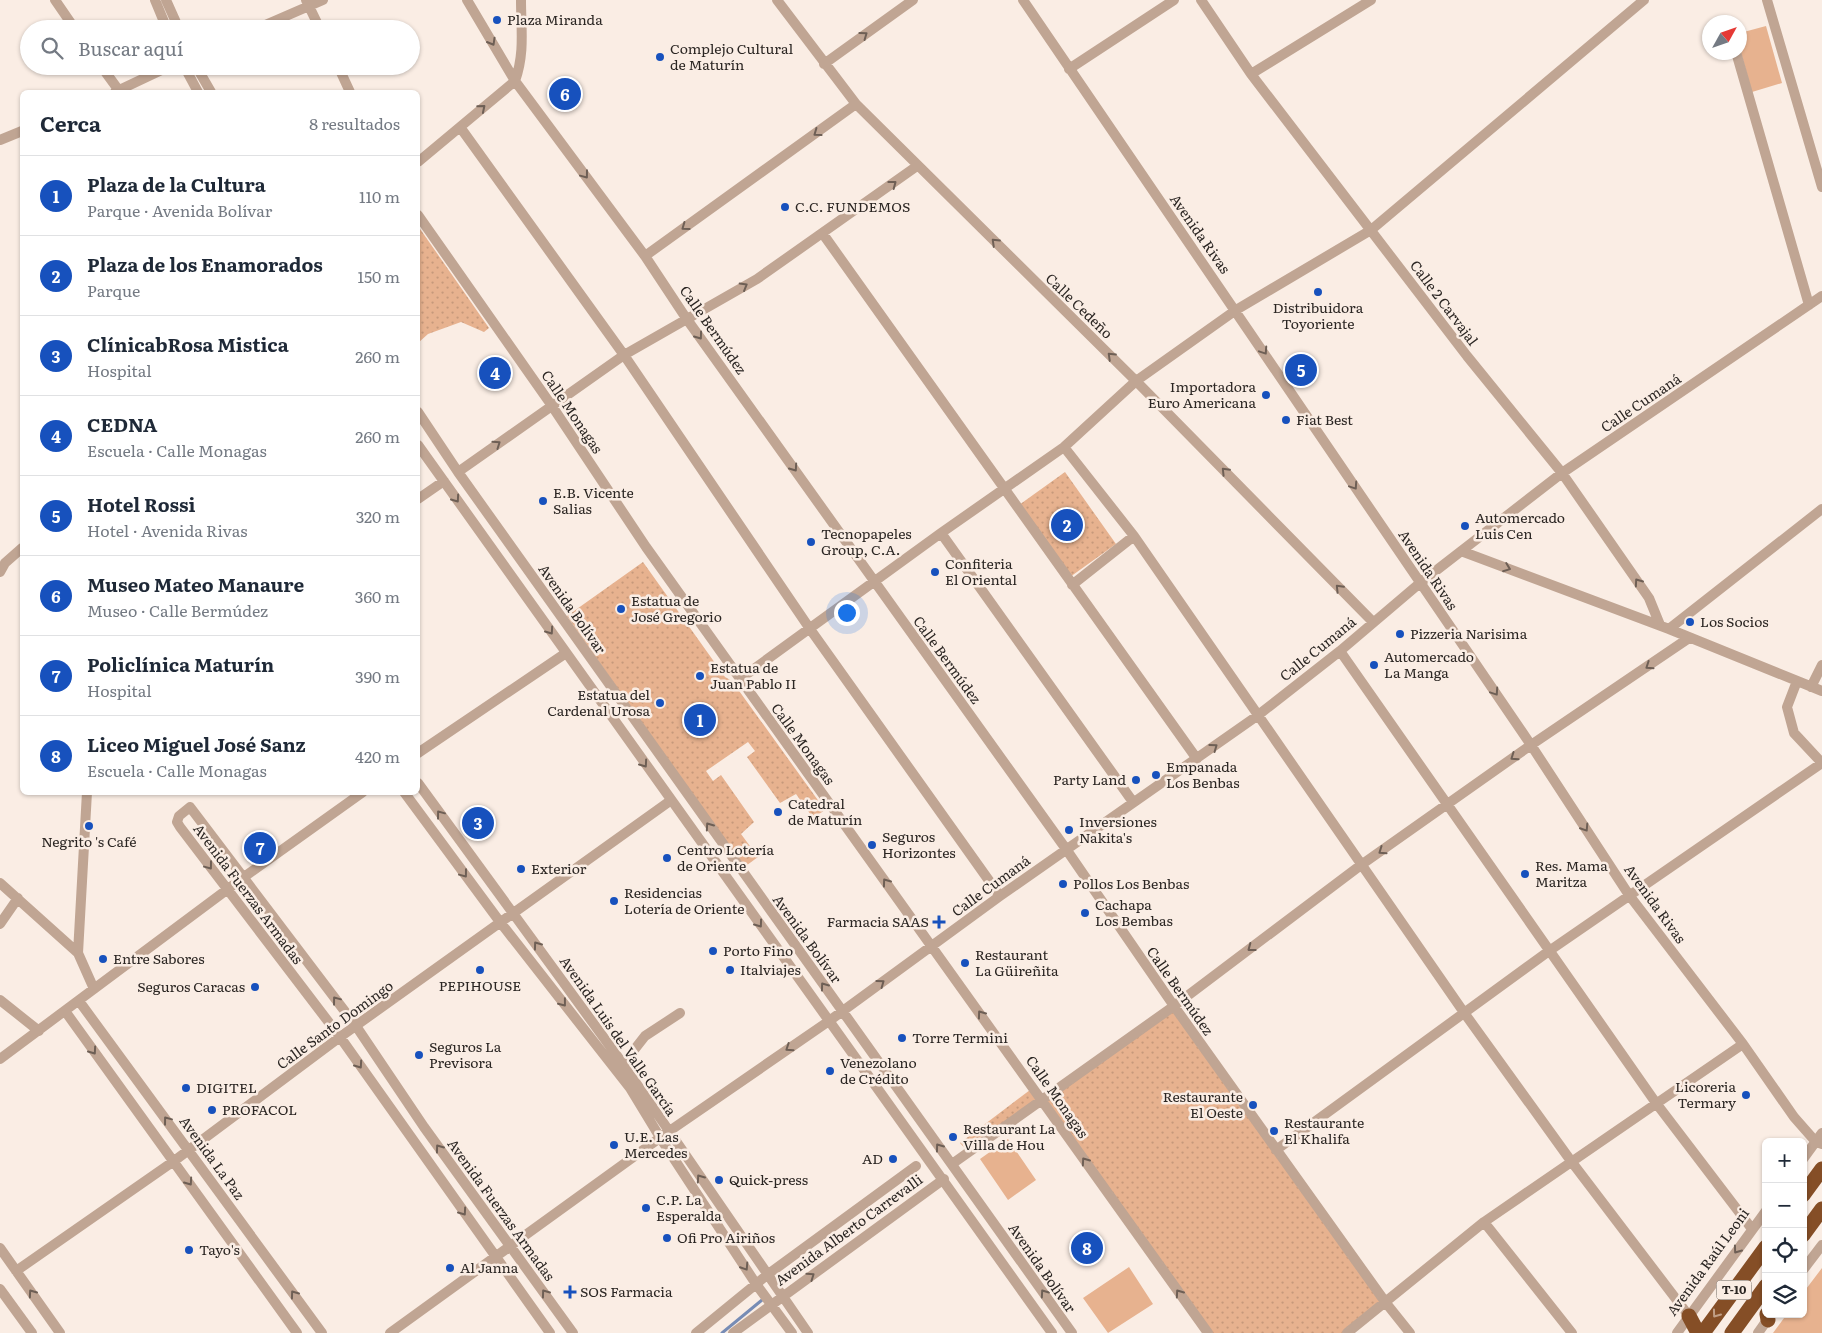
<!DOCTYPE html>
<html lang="es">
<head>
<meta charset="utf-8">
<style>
	:root { --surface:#fff; --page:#f2f2f3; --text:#1f2937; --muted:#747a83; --line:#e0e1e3; --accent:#1751bd }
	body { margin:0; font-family:Literata,serif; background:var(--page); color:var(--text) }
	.controls { position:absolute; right:15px; bottom:15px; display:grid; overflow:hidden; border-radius:8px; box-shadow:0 1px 4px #0004 }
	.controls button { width:45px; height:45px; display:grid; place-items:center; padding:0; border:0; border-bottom:1px solid var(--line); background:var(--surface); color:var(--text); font:25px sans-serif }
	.compass { position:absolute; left:1702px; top:15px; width:45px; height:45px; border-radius:50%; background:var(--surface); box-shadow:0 1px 4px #0004; rotate:50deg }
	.you { position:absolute; left:846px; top:612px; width:18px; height:18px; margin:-12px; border:4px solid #fff; border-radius:50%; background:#1a73e8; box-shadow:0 0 0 8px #1a73e833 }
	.badge { display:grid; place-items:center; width:32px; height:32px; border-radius:50%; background:var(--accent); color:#fff; font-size:16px; font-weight:700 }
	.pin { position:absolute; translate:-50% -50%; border:2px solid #fff; box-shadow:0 1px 5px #0006 }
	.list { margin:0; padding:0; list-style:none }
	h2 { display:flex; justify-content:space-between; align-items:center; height:65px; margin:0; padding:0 20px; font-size:21px }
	h2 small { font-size:16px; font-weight:400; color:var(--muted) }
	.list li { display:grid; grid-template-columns:32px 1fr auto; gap:15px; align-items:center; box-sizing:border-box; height:80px; padding:0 20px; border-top:1px solid var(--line) }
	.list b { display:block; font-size:19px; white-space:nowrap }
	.list p { margin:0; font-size:16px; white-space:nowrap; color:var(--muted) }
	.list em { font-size:16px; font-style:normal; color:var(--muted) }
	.icon { flex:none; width:28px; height:28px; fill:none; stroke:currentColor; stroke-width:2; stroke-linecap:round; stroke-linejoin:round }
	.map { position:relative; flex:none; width:1822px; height:1333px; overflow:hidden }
	.search { position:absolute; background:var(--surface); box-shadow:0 1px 4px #0004; left:20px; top:20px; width:400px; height:55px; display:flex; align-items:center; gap:12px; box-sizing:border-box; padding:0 18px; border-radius:28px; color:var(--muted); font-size:19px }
	.panel { position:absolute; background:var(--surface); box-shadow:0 1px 4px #0004; left:20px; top:90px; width:400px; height:705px; border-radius:8px }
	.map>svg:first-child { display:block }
</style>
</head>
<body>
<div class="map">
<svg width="1822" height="1333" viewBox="0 0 1822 1333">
	<defs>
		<pattern id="grass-dots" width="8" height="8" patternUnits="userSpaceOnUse" patternTransform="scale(1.25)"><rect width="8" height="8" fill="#e7b28f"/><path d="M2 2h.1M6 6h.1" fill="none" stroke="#c6997b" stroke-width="1.8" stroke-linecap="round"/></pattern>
	</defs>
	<rect width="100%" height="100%" fill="#faede4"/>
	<path fill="url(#grass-dots)" d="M418 226 489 328 484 332 461 322 428 334 418 343Z
		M1065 472 1116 544 1070 577 1019 505Z
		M643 562 725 677 732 681 825 810 813 818 796 794 780 803 747 757 755 751 748 742 706 771 713 781 721 775 754 822 741 834 758 857 743 868 567 616Z
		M1174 1006 1386 1303 1344 1333H1208L1042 1099 968 1152 960 1143 1034 1087 1041 1098Z"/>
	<path fill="#e7b28f" d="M1766 26 1782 83 1752 92 1740 49V33Z
		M1008 1139 1036 1180 1008 1200 980 1159Z
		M1129 1267 1153 1304 1108 1333 1083 1298Z
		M1822 1268V1333H1773L1787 1314H1803V1293Z"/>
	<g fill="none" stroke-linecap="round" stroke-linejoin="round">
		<path stroke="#778cb5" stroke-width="3" d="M722 1333 762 1300"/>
		<path stroke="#c0a593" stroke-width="10" d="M55 0 75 29
			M155 0 167 29
			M166 0 179 29
			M306 0 320 29
			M467 0 515 81 645 256 686 318 1066 849 1174 1006 1386 1303 1410 1333
			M777 0 856 104 1136 381 1373 622
			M1023 0 1531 745 1629 895 1743 1044 1794 1117 1816 1142 1822 1144
			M1201 0 1251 74 1467 356 1562 473 1649 598 1660 625
			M1767 0 1822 187
			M256 29 323 0
			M1736 52 1809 305
			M824 64 913 0
			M101 66 120 92
			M184 66 198 92
			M196 66 211 92
			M338 66 350 92
			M1069 69 1174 0
			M1251 74 1371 0
			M115 92 170 66
			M460 127 624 355 810 629 1000 896
			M0 140 22 131
			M418 162 515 81C525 53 521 29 521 0
			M418 215 552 406 646 547 1208 1333
			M823 234 1197 759
			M645 256 856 104
			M418 412 458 472 1072 1333
			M418 445 1052 1333
			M1064 447 1134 536 1465 1014 1571 1161 1689 1316
			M458 472 624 355 757 279 917 166
			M418 499 444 481
			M941 533 1133 802
			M1461 551 1669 629 1822 691
			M0 572 5 563 22 548
			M1072 585 1134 536
			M1669 629 1822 509
			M1340 651 1656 1103 1752 1229
			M740 679 941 533 1064 447 1136 381 1236 310 1371 230 1644 0
			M1797 681 1787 707 1794 733 1822 763
			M1811 687 1822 665
			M418 753 566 653
			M418 783 623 1064 808 1333
			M404 792 500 922 630 1088 661 1139 756 1284 792 1333
			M0 883 78 953 94 989
			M0 924 18 898
			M78 953 87 792
			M0 1000 39 1031
			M79 1001 322 1333
			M65 1011 297 1333
			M0 1059 244 877 363 792
			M623 1064 645 1036 680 1013
			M1276 1150 1549 951 1822 763
			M1803 1159 1822 1133
			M952 1164 1174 1006 1361 865 1531 745 1689 638
			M1484 1222 1572 1333
			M0 1248 60 1333
			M1803 1270 1822 1245
			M16 1271 174 1161 340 1037 670 801
			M0 1289 32 1333
			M390 1333 668 1132 829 1021 1000 896 1257 716 1340 651 1420 583 1562 473 1822 296
			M550 1333 340 1037 180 827 177 822 179 816 190 807 356 1026 424 1127 573 1333
			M696 1333 767 1275 916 1166
			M733 1333 944 1179
			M1347 1333 1484 1222 1743 1044
			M1677 1333 1766 1211
			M1758 1333 1770 1316"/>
		<path stroke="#854e26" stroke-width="15" d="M1803 1195 1822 1169
			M1803 1235 1822 1209
			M1767 1314 1768 1320
			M1689 1316 1698 1333
			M1703 1333 1766 1247
			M1732 1333 1766 1286"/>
	</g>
	<defs><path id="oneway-chevron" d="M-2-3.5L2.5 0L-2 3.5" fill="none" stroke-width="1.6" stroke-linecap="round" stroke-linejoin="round" transform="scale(1.25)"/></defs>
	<g stroke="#6e5f55">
		<use href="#oneway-chevron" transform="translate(864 35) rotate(-36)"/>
		<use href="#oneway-chevron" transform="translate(492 42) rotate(60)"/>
		<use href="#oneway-chevron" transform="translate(482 108) rotate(-40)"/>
		<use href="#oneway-chevron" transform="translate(817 133) rotate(144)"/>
		<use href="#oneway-chevron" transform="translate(585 175) rotate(53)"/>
		<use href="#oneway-chevron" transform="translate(893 184) rotate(-37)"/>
		<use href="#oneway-chevron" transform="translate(685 227) rotate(144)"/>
		<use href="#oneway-chevron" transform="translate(995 242) rotate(-136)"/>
		<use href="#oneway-chevron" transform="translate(744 286) rotate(-30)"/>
		<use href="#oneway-chevron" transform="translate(699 336) rotate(54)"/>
		<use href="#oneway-chevron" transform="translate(1264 351) rotate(56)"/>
		<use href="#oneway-chevron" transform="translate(1111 356) rotate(-136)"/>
		<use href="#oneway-chevron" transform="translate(497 444) rotate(-35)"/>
		<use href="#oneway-chevron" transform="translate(794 468) rotate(55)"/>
		<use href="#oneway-chevron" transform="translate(1225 471) rotate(-134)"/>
		<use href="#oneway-chevron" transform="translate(1354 486) rotate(56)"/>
		<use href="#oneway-chevron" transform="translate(456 499) rotate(55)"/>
		<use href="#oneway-chevron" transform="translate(1507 568) rotate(21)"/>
		<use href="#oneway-chevron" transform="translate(1638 582) rotate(-125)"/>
		<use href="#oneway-chevron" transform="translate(1339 588) rotate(-134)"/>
		<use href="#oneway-chevron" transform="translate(550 631) rotate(55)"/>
		<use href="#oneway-chevron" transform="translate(1649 666) rotate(146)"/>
		<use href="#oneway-chevron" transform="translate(1495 692) rotate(56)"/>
		<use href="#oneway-chevron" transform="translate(1214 747) rotate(-36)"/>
		<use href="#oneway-chevron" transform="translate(1514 757) rotate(145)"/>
		<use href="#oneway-chevron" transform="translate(644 764) rotate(55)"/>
		<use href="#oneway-chevron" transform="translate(440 814) rotate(-127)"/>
		<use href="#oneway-chevron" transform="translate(709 826) rotate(-125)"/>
		<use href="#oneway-chevron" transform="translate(1585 828) rotate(57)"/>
		<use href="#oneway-chevron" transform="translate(1382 851) rotate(145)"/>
		<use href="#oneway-chevron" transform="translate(209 866) rotate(53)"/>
		<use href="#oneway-chevron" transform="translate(464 874) rotate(53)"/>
		<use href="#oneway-chevron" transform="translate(886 882) rotate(-126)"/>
		<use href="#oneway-chevron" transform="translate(759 924) rotate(54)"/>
		<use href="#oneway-chevron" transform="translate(537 945) rotate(-126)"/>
		<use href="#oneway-chevron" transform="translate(1251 948) rotate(143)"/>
		<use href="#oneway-chevron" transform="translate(881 983) rotate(-36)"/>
		<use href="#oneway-chevron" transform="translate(824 986) rotate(-126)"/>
		<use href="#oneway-chevron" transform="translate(336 1000) rotate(-127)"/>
		<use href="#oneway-chevron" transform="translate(563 1003) rotate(52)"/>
		<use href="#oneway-chevron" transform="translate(981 1014) rotate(-126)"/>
		<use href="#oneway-chevron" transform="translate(789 1048) rotate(146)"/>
		<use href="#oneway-chevron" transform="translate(93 1051) rotate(55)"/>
		<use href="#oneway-chevron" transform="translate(359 1065) rotate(55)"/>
		<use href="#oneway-chevron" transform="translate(167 1120) rotate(-127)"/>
		<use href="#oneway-chevron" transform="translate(939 1147) rotate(-126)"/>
		<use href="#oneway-chevron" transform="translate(439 1148) rotate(-126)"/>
		<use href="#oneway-chevron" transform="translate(1085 1161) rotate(-125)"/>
		<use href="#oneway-chevron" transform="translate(700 1178) rotate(-125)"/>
		<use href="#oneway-chevron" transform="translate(189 1182) rotate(55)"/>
		<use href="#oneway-chevron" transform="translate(463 1212) rotate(55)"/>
		<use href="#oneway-chevron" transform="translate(1737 1250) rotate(126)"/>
		<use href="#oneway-chevron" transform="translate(745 1267) rotate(57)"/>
		<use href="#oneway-chevron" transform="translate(811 1276) rotate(-35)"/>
		<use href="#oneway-chevron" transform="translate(32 1293) rotate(-125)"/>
		<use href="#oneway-chevron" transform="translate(545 1293) rotate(-126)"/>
		<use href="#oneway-chevron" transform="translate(1044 1293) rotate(-125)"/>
		<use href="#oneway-chevron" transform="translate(1179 1293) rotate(-125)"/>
		<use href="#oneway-chevron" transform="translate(294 1294) rotate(-126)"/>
	</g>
	<use stroke="#c09e85" href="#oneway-chevron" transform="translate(1716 1314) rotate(126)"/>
	<g fill="#1751bd" stroke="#faede4" stroke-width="2">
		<circle cx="497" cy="20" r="5"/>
		<circle cx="660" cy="57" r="5"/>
		<circle cx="785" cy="207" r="5"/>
		<circle cx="1318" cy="292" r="5"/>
		<circle cx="1266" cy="395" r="5"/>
		<circle cx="1286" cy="420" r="5"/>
		<circle cx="543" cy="501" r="5"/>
		<circle cx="1465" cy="526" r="5"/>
		<circle cx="811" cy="542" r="5"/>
		<circle cx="935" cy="572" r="5"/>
		<circle cx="621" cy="609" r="5"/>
		<circle cx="1690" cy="622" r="5"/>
		<circle cx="1400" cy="634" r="5"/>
		<circle cx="1374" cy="665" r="5"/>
		<circle cx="700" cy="676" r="5"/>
		<circle cx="660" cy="703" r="5"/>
		<circle cx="1156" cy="775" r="5"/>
		<circle cx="1136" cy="780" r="5"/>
		<circle cx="778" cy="812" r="5"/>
		<circle cx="89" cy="826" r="5"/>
		<circle cx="1069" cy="830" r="5"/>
		<circle cx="872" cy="845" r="5"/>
		<circle cx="667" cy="858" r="5"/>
		<circle cx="521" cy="869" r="5"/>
		<circle cx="1525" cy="874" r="5"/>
		<circle cx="1063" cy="884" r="5"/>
		<circle cx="614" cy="901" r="5"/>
		<circle cx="1085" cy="913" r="5"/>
		<path d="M936.5 914.5h5v5h5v5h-5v5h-5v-5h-5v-5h5z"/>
		<circle cx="713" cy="951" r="5"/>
		<circle cx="103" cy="959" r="5"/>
		<circle cx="965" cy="963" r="5"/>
		<circle cx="480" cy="970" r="5"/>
		<circle cx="730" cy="970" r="5"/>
		<circle cx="255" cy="987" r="5"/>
		<circle cx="902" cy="1038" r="5"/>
		<circle cx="419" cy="1055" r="5"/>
		<circle cx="830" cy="1071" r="5"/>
		<circle cx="186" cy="1088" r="5"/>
		<circle cx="1746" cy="1095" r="5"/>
		<circle cx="1253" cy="1105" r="5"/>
		<circle cx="212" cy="1110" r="5"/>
		<circle cx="1274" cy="1131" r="5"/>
		<circle cx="953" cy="1137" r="5"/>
		<circle cx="614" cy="1145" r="5"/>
		<circle cx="893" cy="1159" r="5"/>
		<circle cx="719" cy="1180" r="5"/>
		<circle cx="646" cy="1208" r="5"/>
		<circle cx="667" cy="1238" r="5"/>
		<circle cx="189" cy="1250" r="5"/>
		<circle cx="450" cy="1268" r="5"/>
		<path d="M567.5 1284.5h5v5h5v5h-5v5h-5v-5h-5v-5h5z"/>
	</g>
	<g text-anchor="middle" stroke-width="5" stroke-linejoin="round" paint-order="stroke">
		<rect fill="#faede4" stroke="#69625d" stroke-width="1" x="1716.5" y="1280.5" width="35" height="19" rx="4"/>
		<g font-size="12" font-weight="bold" fill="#2b2623">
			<text x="1734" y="1294">T-10</text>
		</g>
		<g font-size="14" fill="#2b2623" stroke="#faede4" text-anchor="start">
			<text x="507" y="25">Plaza Miranda</text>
			<text x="670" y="54">Complejo Cultural<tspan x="670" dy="16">de Maturín</tspan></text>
			<text x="795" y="212">C.C. FUNDEMOS</text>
			<text x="1318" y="313" text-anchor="middle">Distribuidora<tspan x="1318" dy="16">Toyoriente</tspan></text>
			<text x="1256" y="392" text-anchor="end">Importadora<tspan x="1256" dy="16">Euro Americana</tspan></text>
			<text x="1296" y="425">Fiat Best</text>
			<text x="553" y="498">E.B. Vicente<tspan x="553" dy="16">Salias</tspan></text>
			<text x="1475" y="523">Automercado<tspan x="1475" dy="16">Luis Cen</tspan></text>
			<text x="821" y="539">Tecnopapeles<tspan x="821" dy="16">Group, C.A.</tspan></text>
			<text x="945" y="569">Confiteria<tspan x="945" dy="16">El Oriental</tspan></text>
			<text x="631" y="606">Estatua de<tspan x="631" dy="16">José Gregorio</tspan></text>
			<text x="1700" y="627">Los Socios</text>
			<text x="1410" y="639">Pizzeria Narisima</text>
			<text x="1384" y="662">Automercado<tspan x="1384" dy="16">La Manga</tspan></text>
			<text x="710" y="673">Estatua de<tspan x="710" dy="16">Juan Pablo II</tspan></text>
			<text x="650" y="700" text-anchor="end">Estatua del<tspan x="650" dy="16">Cardenal Urosa</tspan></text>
			<text x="1166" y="772">Empanada<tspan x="1166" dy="16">Los Benbas</tspan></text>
			<text x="1126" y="785" text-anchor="end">Party Land</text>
			<text x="788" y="809">Catedral<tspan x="788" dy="16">de Maturín</tspan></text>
			<text x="1079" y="827">Inversiones<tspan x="1079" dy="16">Nakita's</tspan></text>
			<text x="882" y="842">Seguros<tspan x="882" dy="16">Horizontes</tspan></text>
			<text x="89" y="847" text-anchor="middle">Negrito 's Café</text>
			<text x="677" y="855">Centro Lotería<tspan x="677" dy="16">de Oriente</tspan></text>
			<text x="1535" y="871">Res. Mama<tspan x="1535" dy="16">Maritza</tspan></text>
			<text x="531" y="874">Exterior</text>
			<text x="1073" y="889">Pollos Los Benbas</text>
			<text x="624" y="898">Residencias<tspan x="624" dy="16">Lotería de Oriente</tspan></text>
			<text x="1095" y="910">Cachapa<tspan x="1095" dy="16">Los Bembas</tspan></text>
			<text x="929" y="927" text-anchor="end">Farmacia SAAS</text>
			<text x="723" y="956">Porto Fino</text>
			<text x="975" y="960">Restaurant<tspan x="975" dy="16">La Güireñita</tspan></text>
			<text x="113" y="964">Entre Sabores</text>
			<text x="740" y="975">Italviajes</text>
			<text x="480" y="991" text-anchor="middle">PEPIHOUSE</text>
			<text x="245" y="992" text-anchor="end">Seguros Caracas</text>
			<text x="912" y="1043">Torre Termini</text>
			<text x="429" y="1052">Seguros La<tspan x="429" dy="16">Previsora</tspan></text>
			<text x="840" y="1068">Venezolano<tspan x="840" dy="16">de Crédito</tspan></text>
			<text x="1736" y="1092" text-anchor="end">Licoreria<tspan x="1736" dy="16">Termary</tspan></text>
			<text x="196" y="1093">DIGITEL</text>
			<text x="1243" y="1102" text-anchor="end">Restaurante<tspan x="1243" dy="16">El Oeste</tspan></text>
			<text x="222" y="1115">PROFACOL</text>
			<text x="1284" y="1128">Restaurante<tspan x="1284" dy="16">El Khalifa</tspan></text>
			<text x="963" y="1134">Restaurant La<tspan x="963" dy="16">Villa de Hou</tspan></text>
			<text x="624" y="1142">U.E. Las<tspan x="624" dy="16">Mercedes</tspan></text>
			<text x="883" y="1164" text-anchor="end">AD</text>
			<text x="729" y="1185">Quick-press</text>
			<text x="656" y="1205">C.P. La<tspan x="656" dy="16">Esperalda</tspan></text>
			<text x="677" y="1243">Ofi Pro Airiños</text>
			<text x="199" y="1255">Tayo's</text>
			<text x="460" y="1273">Al Janna</text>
			<text x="580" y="1297">SOS Farmacia</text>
		</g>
		<g font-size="14" fill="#2b2623" stroke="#faede4">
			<text transform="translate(1200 234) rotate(55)" y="5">Avenida Rivas</text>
			<text transform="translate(1444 303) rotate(53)" y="5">Calle 2 Carvajal</text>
			<text transform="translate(1079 306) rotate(44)" y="5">Calle Cedeño</text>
			<text transform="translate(713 330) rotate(55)" y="5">Calle Bermúdez</text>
			<text transform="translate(1641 403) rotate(-34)" y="5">Calle Cumaná</text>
			<text transform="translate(572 412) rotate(56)" y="5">Calle Monagas</text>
			<text transform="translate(1428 570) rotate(56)" y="5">Avenida Rivas</text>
			<text transform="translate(572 609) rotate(55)" y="5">Avenida Bolívar</text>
			<text transform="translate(1318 649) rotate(-39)" y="5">Calle Cumaná</text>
			<text transform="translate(947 660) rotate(54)" y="5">Calle Bermúdez</text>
			<text transform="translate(803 744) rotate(54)" y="5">Calle Monagas</text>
			<text transform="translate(991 886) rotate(-36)" y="5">Calle Cumaná</text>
			<text transform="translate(248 894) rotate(53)" y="5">Avenida Fuerzas Armadas</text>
			<text transform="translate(1655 904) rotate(54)" y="5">Avenida Rivas</text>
			<text transform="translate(807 939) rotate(54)" y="5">Avenida Bolívar</text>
			<text transform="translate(1180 991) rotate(55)" y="5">Calle Bermúdez</text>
			<text transform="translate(335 1025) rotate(-36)" y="5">Calle Santo Domingo</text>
			<text transform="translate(618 1036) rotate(55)" y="5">Avenida Luis del Valle García</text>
			<text transform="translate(1057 1097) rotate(55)" y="5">Calle Monagas</text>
			<text transform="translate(212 1158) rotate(54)" y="5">Avenida La Paz</text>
			<text transform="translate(501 1210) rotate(54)" y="5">Avenida Fuerzas Armadas</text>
			<text transform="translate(849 1230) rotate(-36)" y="5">Avenida Alberto Carrevalli</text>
			<text transform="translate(1708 1262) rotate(-54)" y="5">Avenida Raúl Leoni</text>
			<text transform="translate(1042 1268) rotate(55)" y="5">Avenida Bolívar</text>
		</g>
	</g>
</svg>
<div class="controls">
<button>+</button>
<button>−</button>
<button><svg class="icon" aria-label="locate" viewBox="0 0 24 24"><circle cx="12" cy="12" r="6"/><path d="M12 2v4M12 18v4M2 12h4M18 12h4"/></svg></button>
<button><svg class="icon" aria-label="layers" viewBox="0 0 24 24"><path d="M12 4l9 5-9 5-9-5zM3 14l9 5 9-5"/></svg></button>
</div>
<svg class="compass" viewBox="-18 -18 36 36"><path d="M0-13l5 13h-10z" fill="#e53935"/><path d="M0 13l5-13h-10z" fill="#747a83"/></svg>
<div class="you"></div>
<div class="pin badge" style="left:700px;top:720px">1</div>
<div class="pin badge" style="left:1067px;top:525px">2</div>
<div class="pin badge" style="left:478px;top:823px">3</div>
<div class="pin badge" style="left:495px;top:373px">4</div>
<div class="pin badge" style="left:1301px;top:370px">5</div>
<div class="pin badge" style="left:565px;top:94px">6</div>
<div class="pin badge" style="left:260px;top:848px">7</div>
<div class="pin badge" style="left:1087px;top:1248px">8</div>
<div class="search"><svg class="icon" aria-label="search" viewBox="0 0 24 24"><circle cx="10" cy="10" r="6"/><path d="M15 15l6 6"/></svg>Buscar aquí</div>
<section class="panel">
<h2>Cerca<small>8 resultados</small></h2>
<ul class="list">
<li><span class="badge">1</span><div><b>Plaza de la Cultura</b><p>Parque · Avenida Bolívar</p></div><em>110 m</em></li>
<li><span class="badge">2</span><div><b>Plaza de los Enamorados</b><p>Parque</p></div><em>150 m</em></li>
<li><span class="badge">3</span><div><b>ClínicabRosa Mistica</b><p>Hospital</p></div><em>260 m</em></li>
<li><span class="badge">4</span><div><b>CEDNA</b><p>Escuela · Calle Monagas</p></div><em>260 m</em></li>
<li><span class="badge">5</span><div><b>Hotel Rossi</b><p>Hotel · Avenida Rivas</p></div><em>320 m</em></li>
<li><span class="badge">6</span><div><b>Museo Mateo Manaure</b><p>Museo · Calle Bermúdez</p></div><em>360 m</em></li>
<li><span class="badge">7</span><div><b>Policlínica Maturín</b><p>Hospital</p></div><em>390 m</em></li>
<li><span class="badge">8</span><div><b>Liceo Miguel José Sanz</b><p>Escuela · Calle Monagas</p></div><em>420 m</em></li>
</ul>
</section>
</div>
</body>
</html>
